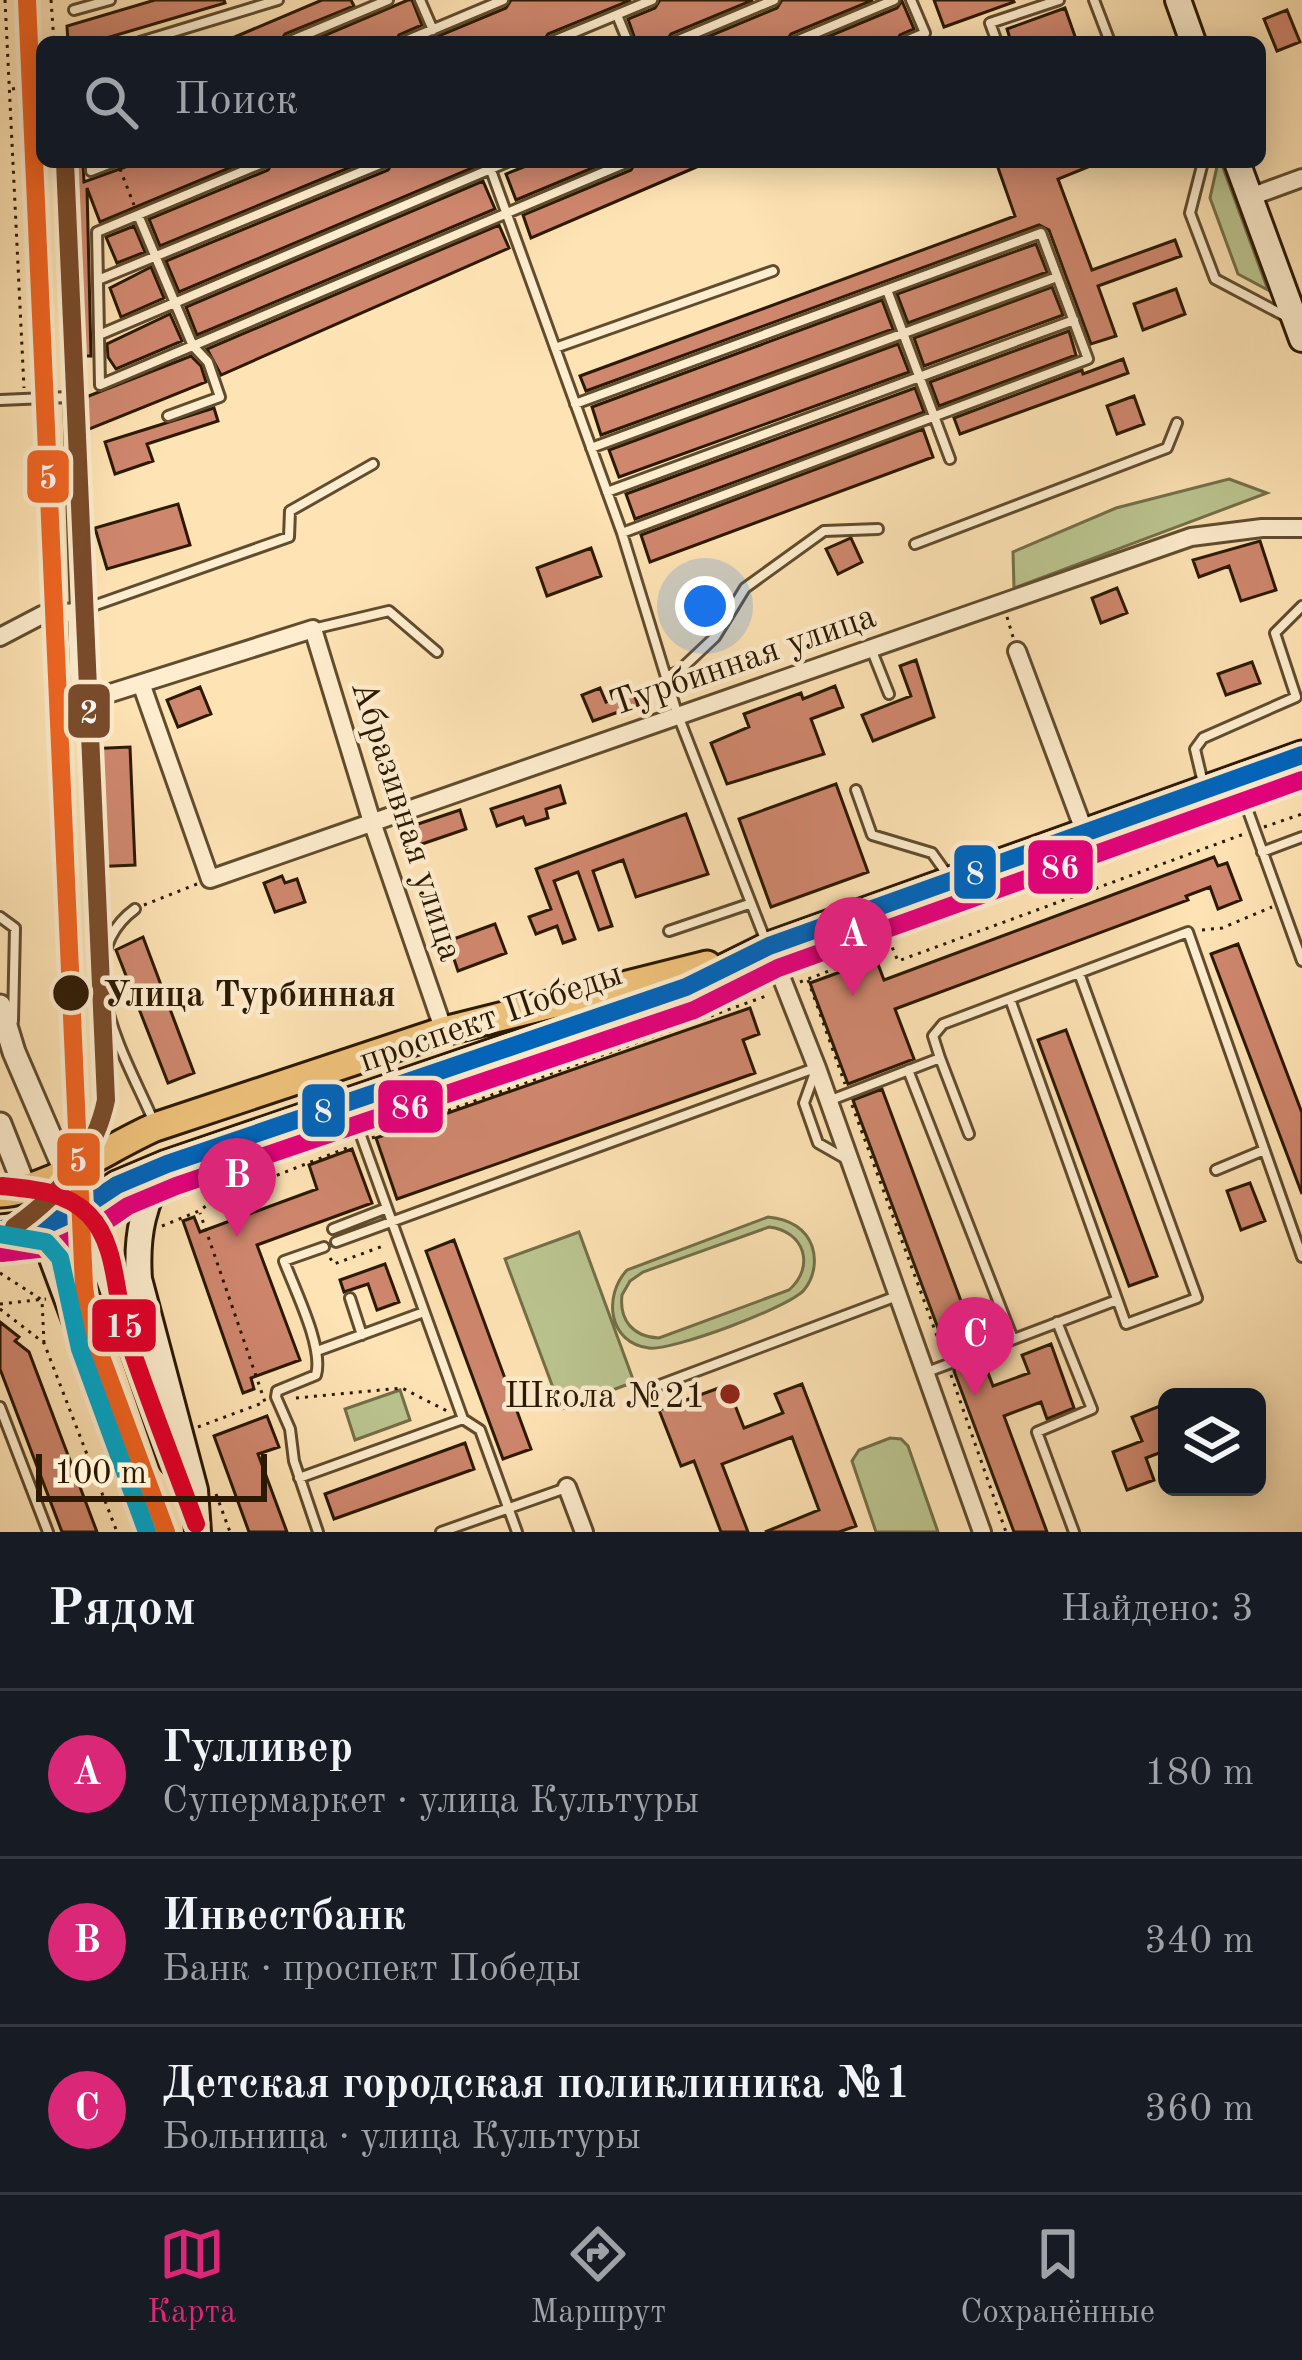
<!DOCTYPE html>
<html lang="ru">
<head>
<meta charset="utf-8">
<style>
	:root { --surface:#171b24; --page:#242831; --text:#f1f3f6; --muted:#9ea1a6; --line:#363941; --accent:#db2777 }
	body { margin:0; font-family:"Old Standard TT",serif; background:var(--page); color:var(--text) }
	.controls { position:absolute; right:36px; bottom:36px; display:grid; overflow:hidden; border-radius:18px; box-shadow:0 6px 30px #0003 }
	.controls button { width:108px; height:108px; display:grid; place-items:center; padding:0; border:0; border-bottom:3px solid var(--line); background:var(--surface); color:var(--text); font:60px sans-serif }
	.scale { position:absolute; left:36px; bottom:30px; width:231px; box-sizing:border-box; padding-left:12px; border:6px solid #2b1902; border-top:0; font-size:33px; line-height:42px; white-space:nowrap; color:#2b1902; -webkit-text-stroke:9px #feedce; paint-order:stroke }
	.you { position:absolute; left:705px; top:606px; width:42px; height:42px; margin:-30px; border:9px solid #fff; border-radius:50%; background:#1a73e8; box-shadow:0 0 0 18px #1a73e833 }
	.badge { display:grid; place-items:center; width:78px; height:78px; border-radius:50%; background:var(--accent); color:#fff; font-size:39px; font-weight:700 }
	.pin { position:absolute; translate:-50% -99px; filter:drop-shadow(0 3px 6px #0008) }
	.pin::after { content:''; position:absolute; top:63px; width:42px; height:36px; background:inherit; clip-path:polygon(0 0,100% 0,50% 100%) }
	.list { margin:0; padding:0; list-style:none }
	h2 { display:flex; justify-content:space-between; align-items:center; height:156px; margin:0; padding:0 48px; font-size:51px }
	h2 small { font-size:39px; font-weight:400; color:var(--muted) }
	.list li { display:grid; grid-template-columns:78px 1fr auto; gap:36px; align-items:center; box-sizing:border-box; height:168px; padding:0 48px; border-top:3px solid var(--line) }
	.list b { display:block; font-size:45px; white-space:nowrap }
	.list p { margin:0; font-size:39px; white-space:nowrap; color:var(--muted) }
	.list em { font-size:39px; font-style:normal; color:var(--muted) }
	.icon { flex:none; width:66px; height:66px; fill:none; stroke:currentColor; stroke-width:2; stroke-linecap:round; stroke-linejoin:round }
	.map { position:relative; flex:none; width:1302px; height:1532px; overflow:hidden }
	.search { position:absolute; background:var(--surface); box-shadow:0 6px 30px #0003; left:36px; right:36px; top:36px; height:132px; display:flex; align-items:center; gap:30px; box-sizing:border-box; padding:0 42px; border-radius:18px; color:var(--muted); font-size:45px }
	.sheet { height:660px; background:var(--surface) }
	nav { display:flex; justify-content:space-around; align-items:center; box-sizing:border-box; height:168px; border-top:3px solid var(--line); background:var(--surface); font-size:33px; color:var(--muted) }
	nav a { display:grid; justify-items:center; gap:6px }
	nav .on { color:var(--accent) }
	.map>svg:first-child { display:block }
</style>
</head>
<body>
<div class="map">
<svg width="1302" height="1532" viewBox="0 0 1302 1532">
	<rect width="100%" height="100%" fill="#fee3b4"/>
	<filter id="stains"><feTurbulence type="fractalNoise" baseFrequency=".00167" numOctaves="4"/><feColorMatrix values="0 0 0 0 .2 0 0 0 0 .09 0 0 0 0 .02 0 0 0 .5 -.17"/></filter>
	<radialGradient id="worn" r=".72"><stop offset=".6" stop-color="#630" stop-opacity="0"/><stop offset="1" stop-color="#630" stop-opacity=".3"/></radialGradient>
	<path fill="#bbc590" stroke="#736f49" stroke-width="3" fill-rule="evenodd" d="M1218 162H1221L1268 290 1238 274 1210 198Z
		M1229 479 1267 493 1014 588 1013 552 1116 508Z
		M768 1217C787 1219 805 1227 812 1246 817 1261 814 1278 804 1290 790 1307 672 1351 649 1348 608 1343 603 1296 627 1270ZM769 1227C804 1231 816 1266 789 1290L659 1338C633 1337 619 1320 622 1295L630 1281 643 1272Z
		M579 1232 634 1382 561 1409 505 1259Z
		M400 1390 410 1420 355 1440 345 1409Z
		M890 1438 901 1439 908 1446 938 1532H876L852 1461 859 1450Z"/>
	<path fill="#cf876e" stroke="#2b1902" stroke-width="3" d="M155 0H224L225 3 93 42H68L67 26Z
		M322 0H351L354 6 285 34 280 42H223Z
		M408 0H412L422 25 399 35 395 42H309Z
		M511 0H631L548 34 543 42H424L506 8Z
		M660 0H753L671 34 666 42H636L628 19 655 8Z
		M782 0H873L791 34 786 42H695L777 8Z
		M934 0H1013L1014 2 944 27Z
		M902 1 914 29 900 35 896 42H815L897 8Z
		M1065 8 1077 42H1011L1007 29Z
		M1287 10 1300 42 1277 51 1264 19Z
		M71 162H83L84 182 139 162H244L100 222 87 188 91 356H78Z
		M273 162H363L160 246 149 219 268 170Z
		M393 162H476L477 166 179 292 166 261 388 170Z
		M536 162H607L516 200 506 174Z
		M636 162H708L531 238 523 215 631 170Z
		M996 162H1100L1058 179 1092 270 1175 240 1181 256 1098 286 1116 336 1091 344 1049 230 1039 225 586 391 580 376 1015 216Z
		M483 181 495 209 197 335 186 307Z
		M499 225 509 248 221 375 207 349Z
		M134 226 145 252 117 263 106 237Z
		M1036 244 1047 272 908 323 897 294Z
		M151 267 164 298 121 317 110 288Z
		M1052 287 1063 315 924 366 914 338Z
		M1176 289 1185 314 1143 330 1134 304Z
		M882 300 893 329 601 435 592 407Z
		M170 314 182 341 116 369 108 357 107 344Z
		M1069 331 1076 355 939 406 930 382Z
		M898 344 909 372 619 477 609 450Z
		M191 356 201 366 206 382 87 430 81 399Z
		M1123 359 1128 373 960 434 954 418 1082 370 1083 374Z
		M915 388 924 412 635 519 626 494Z
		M1134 396 1144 424 1117 434 1107 406Z
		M214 408 218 421 147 444 153 461 115 474 105 442Z
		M923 429 933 457 650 562 641 535Z
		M178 504 190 545 107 569 95 528Z
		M851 538 862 562 838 574 826 549Z
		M1260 541 1276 590 1241 601 1229 566 1199 577 1193 560Z
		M591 548 601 576 547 596 537 568Z
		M1117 588 1127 613 1101 623 1092 598Z
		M916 660 934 717 873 741 862 715 911 696 900 666Z
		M1252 662 1260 683 1226 695 1218 674Z
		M835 686 843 707 811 719 824 754 727 784 711 743 749 727 744 714 801 693 803 699Z
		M200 687 211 714 178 727 167 700Z
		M600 688 606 702 633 692 638 705 593 721 582 695Z
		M130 747 135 865 91 867 86 749Z
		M836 784 868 872 771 907 739 819Z
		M560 786 565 803 546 809 548 818 526 825 523 817 497 826 491 809Z
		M460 810 466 829 419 845 412 826Z
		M686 814 708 874 636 897 623 860 593 871 612 926 599 930 578 872 554 881 575 939 563 943 557 926 536 934 529 917 551 909 536 869Z
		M1214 857 1218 866 1227 863 1241 900 1218 909 1210 887 1186 896 1188 900 895 1009 914 1059 848 1084 810 983 876 959 884 980Z
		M282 876 285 883 297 879 305 902 275 912 264 883Z
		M495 924 506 953 458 971 448 941Z
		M143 937 194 1073 168 1083 116 950Z
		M1238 944 1302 1113V1194L1211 954Z
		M750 1008 759 1034 743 1040 755 1073 397 1199 376 1138Z
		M1066 1030 1157 1276 1129 1286 1038 1040Z
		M882 1089 977 1344 973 1356 983 1360 993 1386 1029 1373 1022 1355 1051 1344 1074 1408 1047 1419 1041 1402 1004 1416 1047 1532H1014L954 1371 958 1359 948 1355 853 1100Z
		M352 1149 372 1203 257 1245 300 1360 251 1378 254 1389 243 1393 183 1221 194 1217 200 1232 317 1189 309 1165Z
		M1250 1183 1265 1221 1241 1230 1227 1191Z
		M454 1240 531 1449 503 1459 426 1251Z
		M385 1264 399 1302 377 1310 368 1284 344 1292 340 1280Z
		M0 1322 19 1337 15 1341 29 1352 97 1532H62L0 1369Z
		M802 1384 856 1526 839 1532H765L819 1510 792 1437 722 1464 748 1532H721L694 1461 681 1466 659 1410 727 1385 744 1428 783 1413 775 1394Z
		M1160 1406 1167 1424V1450L1146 1458 1154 1480 1127 1490 1113 1452 1142 1441 1132 1417Z
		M267 1416 279 1447 258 1454 287 1532H249L214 1436Z
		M465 1443 474 1469 334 1519 325 1494Z"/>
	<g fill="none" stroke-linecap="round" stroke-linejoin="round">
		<g stroke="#604c2e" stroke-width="14">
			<path id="service" d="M420 0 433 30
				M1094 0 1110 42
				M74 10 110 0
				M617 15 628 42
				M140 42 278 0
				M288 42 388 0
				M403 42 503 0
				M551 42 652 0
				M674 42 774 0
				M794 42 894 0
				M904 42 925 33 911 0
				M997 42 990 23 1059 0
				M91 162V171L114 162
				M265 162 97 232 100 385 628 162
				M488 162 622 533 677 713 765 939
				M1203 162 1190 213 1215 279 1285 316
				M138 215 193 346 208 362 220 397 168 416
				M98 280 385 162
				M887 290 950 459
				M99 335 507 162
				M555 348 773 271
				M0 400 69 397 76 612 289 537 290 511 373 464
				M575 404 1041 233 1088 359 622 533
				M591 448 1057 277
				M607 492 1074 320
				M915 544 1167 448 1177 423
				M313 629 389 611 437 652
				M872 651 889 694
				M666 677 679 671 715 637 745 588 824 531 878 529
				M1203 783 1195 749 1203 738 1296 697 1275 633 1302 606
				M1239 786 1302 961
				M856 790 872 835 932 853 947 874
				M1262 852 1302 837
				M135 909C65 960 127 1059 153 1120
				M0 917 15 928 13 1021
				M669 931 749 904
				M1010 999 1126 1324 1197 1298 1079 973
				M940 1058 969 1134
				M908 1070 1013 1339
				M814 1075 804 1103 818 1143 846 1159
				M831 1100 940 1058 933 1036 943 1024 1188 932 1302 1257
				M351 1108 463 1419 480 1430 517 1532
				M1216 1170 1264 1150
				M333 1229 387 1208
				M336 1242 815 1068
				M350 1298 362 1335
				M1057 1322 1092 1409 1037 1432 1074 1532
				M317 1351 424 1312
				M980 1352 1117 1300
				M927 1372 951 1363
				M657 1386 897 1296
				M0 1407 48 1532
				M299 1478 463 1419
				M318 1532 294 1461 290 1429 276 1397 277 1391 316 1375C324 1348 295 1290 284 1261L324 1247
				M441 1532 566 1488"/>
		</g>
		<g stroke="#604c2e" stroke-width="22">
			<path id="minor" d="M1250 197 1302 178
				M0 637 42 615 76 612 79 703 313 629 372 822 444 1031
				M1017 651 1085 833
				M142 686 210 879 1191 537 1262 528H1302
				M769 946 817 1068 982 1532
				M567 1487 584 1532"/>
		</g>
		<g stroke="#604c2e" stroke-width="27">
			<path id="tertiary" d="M0 1006 14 1052 66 1173
				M0 1124 26 1190"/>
		</g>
		<g stroke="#2b1902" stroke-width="30">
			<path id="secondary" d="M1178 0 1193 42
				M1237 162 1302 339
				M167 1164C143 1201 136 1235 139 1279L195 1490 198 1532
				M81 1209 100 1253 172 1462
				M40 1226 154 1532"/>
		</g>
		<g stroke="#2b1902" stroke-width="33">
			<path id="primary" d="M0 1193C51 1190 107 1148 155 1127L444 1031 707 965
				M0 1229 48 1224 81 1209 117 1185 167 1164 686 987 769 946 1302 755"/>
		</g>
		<path stroke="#2b1902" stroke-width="3" stroke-dasharray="3 6" stroke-linecap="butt" d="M5 0 24 388
			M51 0 54 42
			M12 89 24 87 42 75
			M60 162 69 386
			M120 169 134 205
			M1007 617 1013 637
			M1264 827 1302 814
			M144 905 197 884
			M1202 930 1222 928 1272 907
			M808 980 845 1084
			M800 982 892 947 898 961 1244 834
			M852 1105 944 1355
			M372 1138 769 995
			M162 1226 199 1211 216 1199 352 1146
			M330 1258 334 1264 386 1245
			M0 1273 42 1300 44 1343
			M0 1304 46 1299
			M0 1309 44 1343 117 1532
			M951 1375 1006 1532
			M296 1398 402 1388 449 1412
			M198 1427 265 1402 200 1213
			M216 1494 230 1532"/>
		<use href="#service" stroke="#feedce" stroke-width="8"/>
		<use href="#minor" stroke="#feedce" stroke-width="16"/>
		<use href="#tertiary" stroke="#feedce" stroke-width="21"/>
		<use href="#secondary" stroke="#feedce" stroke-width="24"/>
		<use href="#primary" stroke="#efc27a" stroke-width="27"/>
		<g stroke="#feedce" stroke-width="27">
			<path id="bus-1" d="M0 1229 48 1224 81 1209 117 1185 167 1164 686 987 769 946 1302 755"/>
		</g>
		<g stroke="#feedce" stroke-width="27">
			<path id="bus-2" d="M2 1253 56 1247 93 1230 128 1206 176 1186 694 1010 778 968 1302 780"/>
		</g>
		<use href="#bus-1" stroke="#0065bd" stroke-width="18"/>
		<use href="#bus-2" stroke="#e5007d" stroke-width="18"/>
		<g stroke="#feedce" stroke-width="27">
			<path id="tram-1" d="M27 0 84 1287 90 1327 166 1532"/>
		</g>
		<g stroke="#feedce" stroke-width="27">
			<path id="tram-2" d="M14 1227C58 1196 95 1154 106 1100L65 162"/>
		</g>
		<g stroke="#feedce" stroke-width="27">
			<path id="tram-3" d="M0 1234 46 1242 60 1258 80 1349 147 1532"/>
		</g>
		<g stroke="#feedce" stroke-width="27">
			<path id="tram-4" d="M2 1186C33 1189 66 1191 89 1215 119 1246 114 1300 128 1339 149 1401 173 1462 196 1524"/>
		</g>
		<use href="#tram-1" stroke="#f26522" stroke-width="18"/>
		<use href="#tram-2" stroke="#7a4b2a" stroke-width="18"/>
		<use href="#tram-3" stroke="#00a9ce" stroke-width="18"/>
		<use href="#tram-4" stroke="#e4002b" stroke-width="18"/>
	</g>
	<circle fill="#2b1902" stroke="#feedce" stroke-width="4.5" cx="71" cy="993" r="20"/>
	<circle fill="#8f2418" stroke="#feedce" stroke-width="4.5" cx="730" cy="1394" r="12"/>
	<g text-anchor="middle" stroke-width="9" stroke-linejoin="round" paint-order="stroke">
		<g font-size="36" fill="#2b1902" stroke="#feedce">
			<text transform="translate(742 658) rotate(-19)" y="13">Турбинная улица</text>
			<text transform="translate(409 820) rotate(72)" y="13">Абразивная улица</text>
			<text transform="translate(490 1015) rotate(-19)" y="13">проспект Победы</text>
		</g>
		<g font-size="36" font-weight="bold" fill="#2b1902" stroke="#feedce" text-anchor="start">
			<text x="103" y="1006">Улица Турбинная</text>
		</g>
		<g font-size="36" fill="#2b1902" stroke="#feedce" text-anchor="end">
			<text x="706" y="1407">Школа №21</text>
		</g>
	</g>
	<g stroke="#feedce" stroke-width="4.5">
		<rect x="25" y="448" width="46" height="57" rx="12" fill="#f26522"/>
		<rect x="66" y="682" width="46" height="58" rx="12" fill="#7a4b2a"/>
		<rect x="1026" y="838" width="69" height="58" rx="12" fill="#e5007d"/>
		<rect x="952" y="843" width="46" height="58" rx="12" fill="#0065bd"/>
		<rect x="376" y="1078" width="69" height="57" rx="12" fill="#e5007d"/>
		<rect x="300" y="1082" width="47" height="57" rx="12" fill="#0065bd"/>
		<rect x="55" y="1131" width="47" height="57" rx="12" fill="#f26522"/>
		<rect x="90" y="1297" width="68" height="57" rx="12" fill="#e4002b"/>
	</g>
	<g font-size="33" text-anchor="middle" font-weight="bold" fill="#fff">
		<text x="48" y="488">5</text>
		<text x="89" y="723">2</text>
		<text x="1060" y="878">86</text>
		<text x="975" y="884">8</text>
		<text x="410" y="1118">86</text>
		<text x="323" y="1122">8</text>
		<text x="78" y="1171">5</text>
		<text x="124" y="1337">15</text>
	</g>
	<rect width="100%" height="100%" filter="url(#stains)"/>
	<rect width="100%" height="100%" fill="url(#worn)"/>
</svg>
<div class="controls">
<button><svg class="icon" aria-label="layers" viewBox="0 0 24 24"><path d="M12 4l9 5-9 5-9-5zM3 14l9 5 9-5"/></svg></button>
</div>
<div class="scale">100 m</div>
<div class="you"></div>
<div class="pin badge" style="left:853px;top:996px">A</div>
<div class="pin badge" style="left:237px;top:1237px">B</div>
<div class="pin badge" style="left:975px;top:1396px">C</div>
<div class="search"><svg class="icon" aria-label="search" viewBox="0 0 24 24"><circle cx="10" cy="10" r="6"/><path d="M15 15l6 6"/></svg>Поиск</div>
</div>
<section class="sheet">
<h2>Рядом<small>Найдено: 3</small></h2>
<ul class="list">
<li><span class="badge">A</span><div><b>Гулливер</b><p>Супермаркет · улица Культуры</p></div><em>180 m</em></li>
<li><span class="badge">B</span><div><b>Инвестбанк</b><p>Банк · проспект Победы</p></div><em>340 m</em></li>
<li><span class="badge">C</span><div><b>Детская городская поликлиника №1</b><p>Больница · улица Культуры</p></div><em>360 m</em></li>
</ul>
</section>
<nav>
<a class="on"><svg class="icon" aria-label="map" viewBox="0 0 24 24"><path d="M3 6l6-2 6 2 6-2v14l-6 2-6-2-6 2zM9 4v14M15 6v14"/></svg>Карта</a>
<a><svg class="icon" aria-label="directions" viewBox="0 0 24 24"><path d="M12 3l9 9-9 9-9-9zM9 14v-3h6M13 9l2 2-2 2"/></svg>Маршрут</a>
<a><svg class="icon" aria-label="saved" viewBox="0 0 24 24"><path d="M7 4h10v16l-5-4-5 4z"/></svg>Сохранённые</a>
</nav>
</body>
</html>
